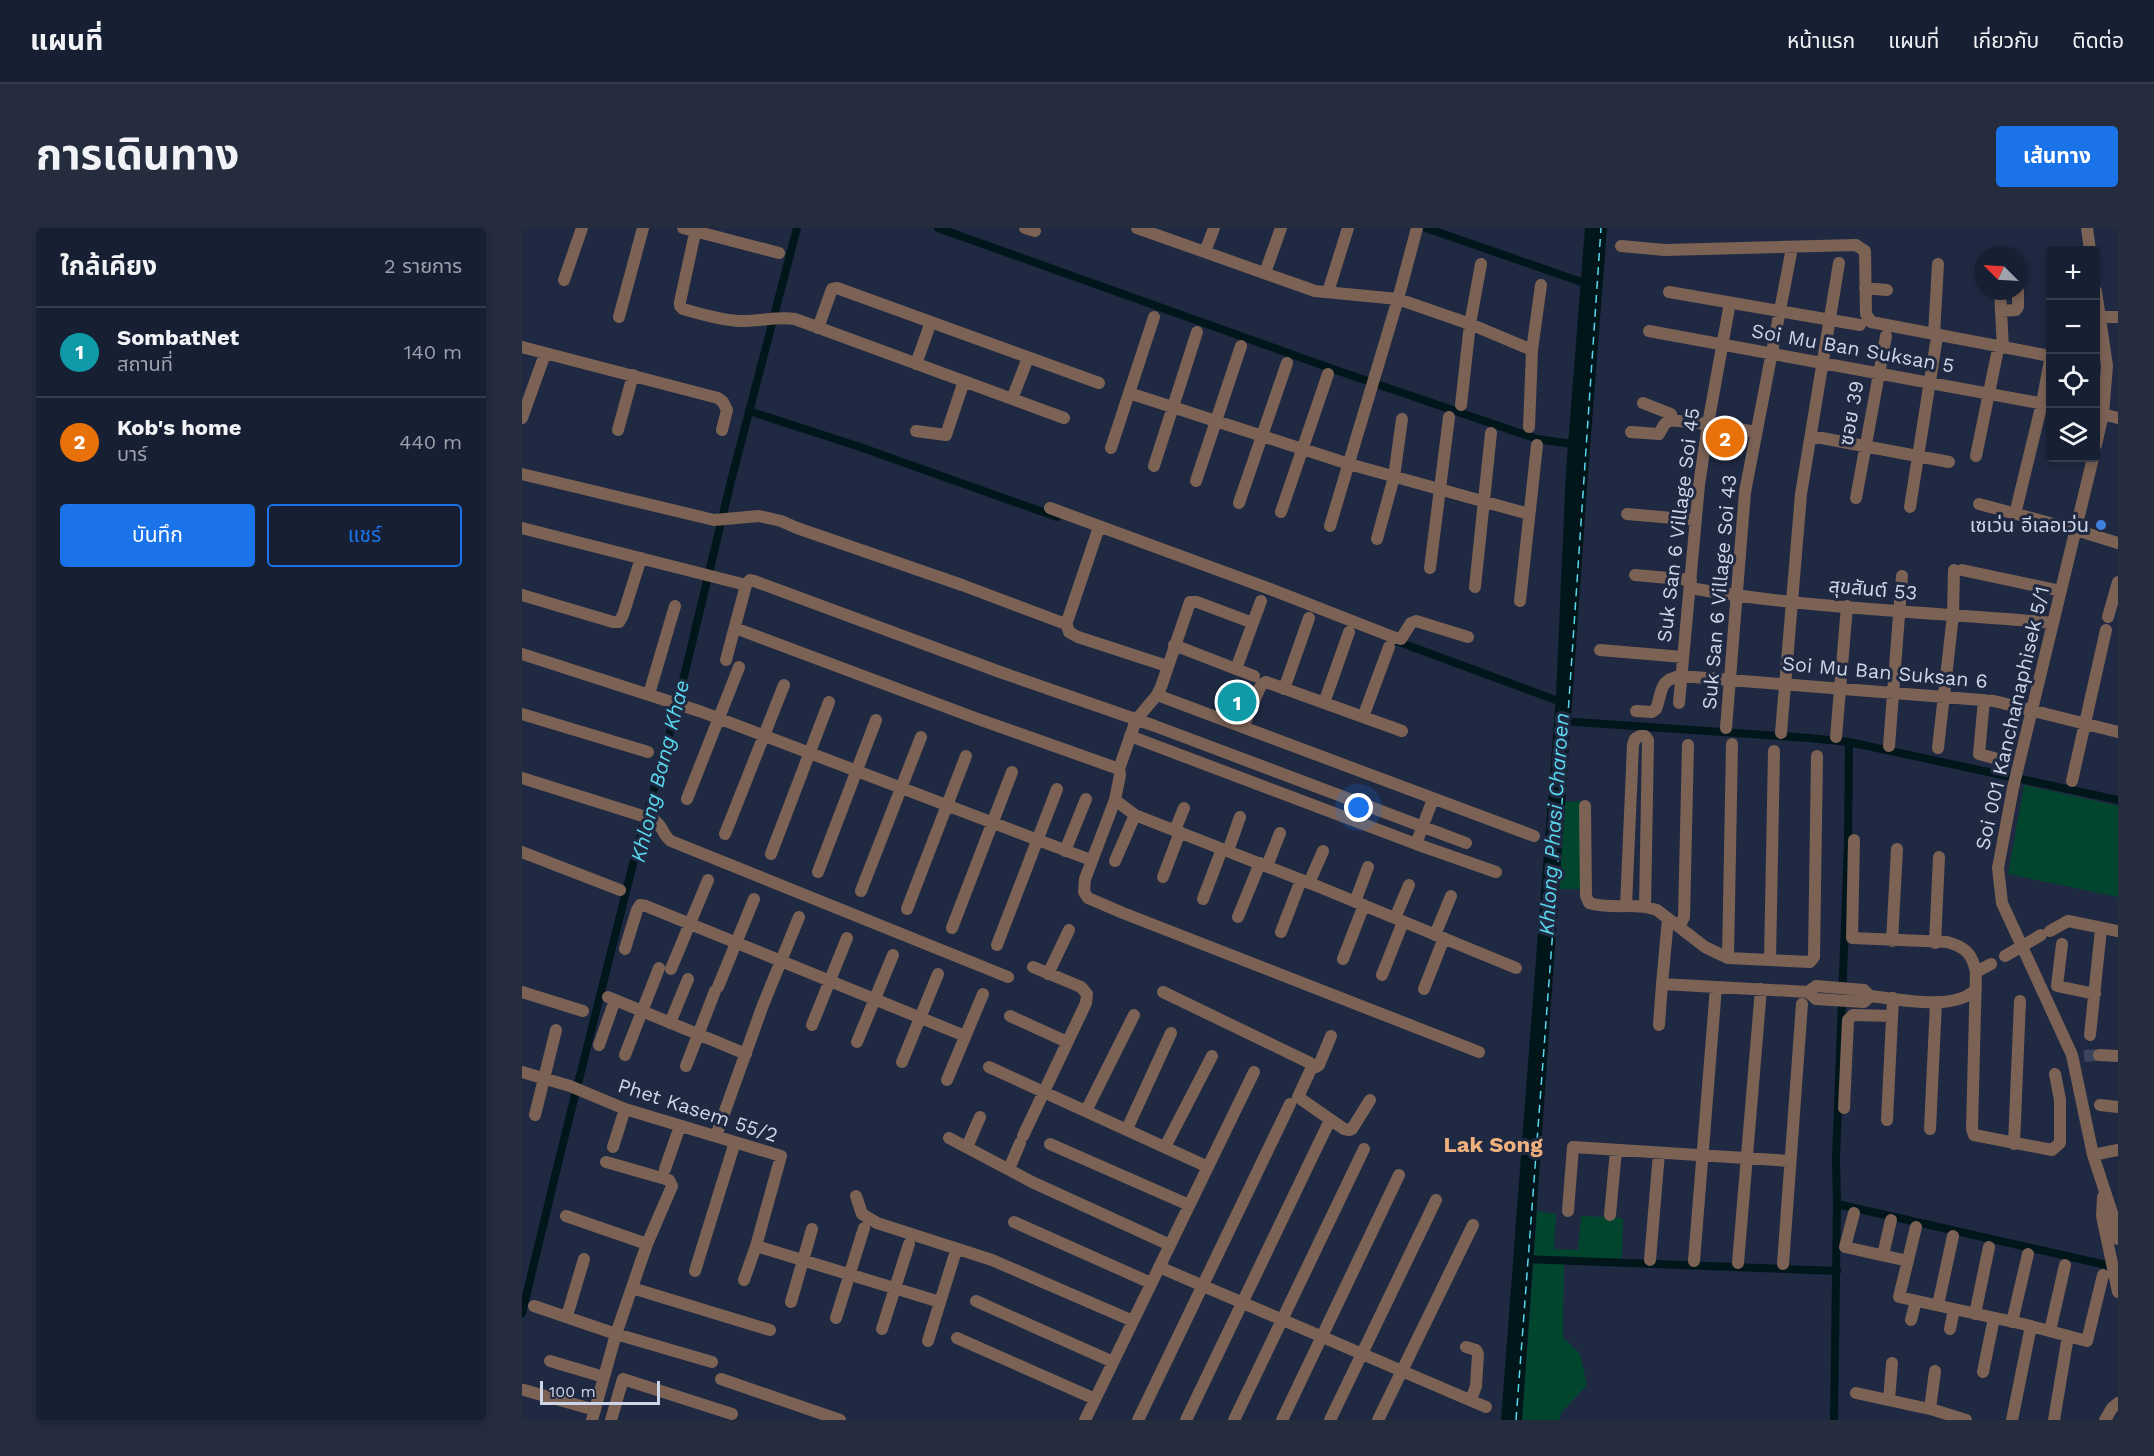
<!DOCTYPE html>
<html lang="th">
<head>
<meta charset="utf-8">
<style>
	:root { --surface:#171f32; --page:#242c3e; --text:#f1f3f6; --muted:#9ea2ac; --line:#363d4d; --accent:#1a73e8 }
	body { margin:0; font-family:"Work Sans","Noto Sans Thai",sans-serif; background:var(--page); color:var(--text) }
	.controls { position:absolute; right:18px; top:18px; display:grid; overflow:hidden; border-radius:6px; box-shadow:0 3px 9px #0003 }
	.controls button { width:54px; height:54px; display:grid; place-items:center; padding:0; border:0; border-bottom:2px solid var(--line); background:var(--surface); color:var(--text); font:30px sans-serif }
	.compass { position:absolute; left:1452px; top:18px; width:54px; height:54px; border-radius:50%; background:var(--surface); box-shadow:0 3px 9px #0003; rotate:294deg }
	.scale { position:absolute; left:18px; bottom:15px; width:120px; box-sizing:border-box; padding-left:6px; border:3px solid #ced5e6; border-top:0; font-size:16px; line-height:21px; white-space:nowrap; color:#ced5e6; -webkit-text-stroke:4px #1f2942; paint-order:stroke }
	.you { position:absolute; left:837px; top:580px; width:21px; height:21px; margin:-15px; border:4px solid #fff; border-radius:50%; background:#1a73e8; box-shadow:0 0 0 9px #1a73e833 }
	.badge { display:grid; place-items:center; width:39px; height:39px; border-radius:50%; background:var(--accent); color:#fff; font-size:20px; font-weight:700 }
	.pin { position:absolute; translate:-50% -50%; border:3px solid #fff; box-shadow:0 2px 6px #0006 }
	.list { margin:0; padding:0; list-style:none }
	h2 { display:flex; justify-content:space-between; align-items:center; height:78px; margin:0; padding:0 24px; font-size:26px }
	h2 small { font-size:20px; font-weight:400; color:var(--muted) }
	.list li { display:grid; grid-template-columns:39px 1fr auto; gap:18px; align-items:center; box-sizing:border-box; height:90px; padding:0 24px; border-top:2px solid var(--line) }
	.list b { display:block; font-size:22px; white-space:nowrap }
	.list p { margin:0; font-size:20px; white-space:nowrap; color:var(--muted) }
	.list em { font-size:20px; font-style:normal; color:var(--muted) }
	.actions { display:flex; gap:12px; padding:18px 24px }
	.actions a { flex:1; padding:14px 0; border:2px solid var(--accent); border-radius:6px; text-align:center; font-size:21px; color:var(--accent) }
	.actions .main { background:var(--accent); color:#fff }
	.icon { flex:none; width:33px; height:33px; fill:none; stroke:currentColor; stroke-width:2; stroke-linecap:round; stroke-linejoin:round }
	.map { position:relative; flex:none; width:1596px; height:1192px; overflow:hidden; border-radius:6px }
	header { display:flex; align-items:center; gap:36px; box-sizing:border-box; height:84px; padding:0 30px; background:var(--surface); border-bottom:2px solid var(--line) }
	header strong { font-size:28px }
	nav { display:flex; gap:33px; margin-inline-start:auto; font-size:21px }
	.intro { display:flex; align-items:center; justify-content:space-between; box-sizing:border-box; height:144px; padding:0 36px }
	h1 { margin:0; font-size:42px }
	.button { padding:15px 27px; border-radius:6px; background:var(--accent); color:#fff; font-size:21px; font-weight:700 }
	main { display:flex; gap:36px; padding:0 36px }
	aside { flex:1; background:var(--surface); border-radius:6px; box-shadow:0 3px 9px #0003 }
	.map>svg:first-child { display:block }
</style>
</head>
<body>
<header>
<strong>แผนที่</strong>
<nav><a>หน้าแรก</a><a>แผนที่</a><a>เกี่ยวกับ</a><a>ติดต่อ</a></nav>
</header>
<div class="intro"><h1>การเดินทาง</h1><a class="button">เส้นทาง</a></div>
<main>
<aside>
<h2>ใกล้เคียง<small>2 รายการ</small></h2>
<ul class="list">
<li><span class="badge" style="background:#0f9aa8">1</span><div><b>SombatNet</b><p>สถานที่</p></div><em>140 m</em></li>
<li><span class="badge" style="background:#e8710a">2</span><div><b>Kob's home</b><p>บาร์</p></div><em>440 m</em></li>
</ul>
<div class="actions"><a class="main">บันทึก</a><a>แชร์</a></div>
</aside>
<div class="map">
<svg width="1596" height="1192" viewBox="0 0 1596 1192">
	<rect width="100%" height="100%" fill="#1f2942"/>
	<path fill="#01452f" d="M1502 557 1596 578V669L1486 646Z
		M1060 573 1061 661H1037L1043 574Z
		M1015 983 1034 986 1032 1021 1056 1022 1059 988 1101 990 1100 1031 1042 1029 1041 1109 1058 1126 1065 1157 1039 1185 1038 1192H1000Z"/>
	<path fill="#00161b" d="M1063 0H1085L1066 246 1000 1192H979L1034 467 1044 243Z"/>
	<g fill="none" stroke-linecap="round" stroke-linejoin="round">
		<path stroke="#00161b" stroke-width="8" d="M416 0 808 140 1015 211 1057 217
			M904 0 1068 57
			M227 183 338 219 535 289
			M874 413 1039 474
			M1039 493 1287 510 1327 514 1596 572
			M1315 976 1593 1039
			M1001 1031 1315 1043
			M0 1085 43 907 113 628 152 490 209 253 275 0
			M1312 1192 1315 976 1314 931 1326 617 1327 514"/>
		<path stroke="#59d7ed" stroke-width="1.5" stroke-dasharray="8 6" stroke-linecap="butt" d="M994 1192 1036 634 1079 0"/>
		<path stroke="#39435b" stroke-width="12" stroke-dasharray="12 6" stroke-linecap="butt" d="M1562 828 1577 827"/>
		<path stroke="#7b6255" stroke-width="12" d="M161 0 257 25
			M503 0 513 3
			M615 0 793 63 876 71 948 96 1010 122
			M1565 0 1568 22
			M173 5 158 74V78L161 81C178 86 199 92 217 93 235 94 255 88 273 91L542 190
			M1099 18 1143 22 1334 17 1343 23 1344 86 1349 94 1528 128
			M683 24 692 0
			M743 45 759 0
			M42 52 60 0
			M1343 60 1365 62
			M1478 63 1481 120
			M1574 63 1585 138 1581 186 1574 217
			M806 64 826 0
			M1147 64 1338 97
			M1479 83 1494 82 1496 79V63
			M97 89 121 0
			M1577 89H1596
			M296 100 310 61 315 60 577 155
			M1127 103 1528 177
			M1412 107 1416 36
			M0 119 196 170 201 174 205 182 200 202
			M394 136 409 94
			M607 165 827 236 1007 286
			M490 171 506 130
			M1121 175 1149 186 1150 192
			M939 177 948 96 959 36
			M1575 185 1596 190
			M0 190 23 126
			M1007 199 1010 122 1019 57
			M96 202 111 147
			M394 203 424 207 442 153
			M1109 204 1137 206 1142 197 1147 192 1186 196 1234 204
			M1289 208 1427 234
			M589 220 632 89
			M1454 228 1475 126
			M1571 230 1491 560 1476 640 1480 675 1550 827 1571 927 1591 988 1596 1011
			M632 238 675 104
			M0 246 192 292 237 288 259 293 275 300 440 357 541 395 546 391 577 299
			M674 253 719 118
			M1334 270 1364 108
			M717 275 765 135
			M1457 276 1554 302 1596 315
			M1495 278 1520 175 1528 132
			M1388 279 1414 115
			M528 280 748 361 871 409 879 411 889 395 894 393 946 409
			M759 284 806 146
			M1105 286 1173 292
			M808 298 876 71 895 0
			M0 300 224 357 228 352 232 353 478 444 633 498 944 615
			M855 311 872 249 880 191
			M908 340 927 189
			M1440 342 1539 363
			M1113 347 1169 352
			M953 359 969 205
			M1168 360C1254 375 1342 381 1429 387 1463 390 1496 391 1530 395
			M0 367 91 394H97L101 387 119 330
			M998 373 1015 217
			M1586 389 1596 354
			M544 394 547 404 556 409 645 438
			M213 400 456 491 597 541 614 492 635 467 639 459 668 374H675L731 395
			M652 417 732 448
			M1078 422 1161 429
			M0 426 180 484 566 631
			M204 432 224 357
			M714 441 739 373
			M762 461 787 390
			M127 466 153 378
			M635 467 1012 608
			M1462 472 1457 526 1483 533
			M802 475 827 404
			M1157 475 1177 257 1186 196 1207 80
			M1114 483 1130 484 1134 481C1141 463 1136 452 1159 448L1472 473 1596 504
			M0 486 126 524
			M841 489 867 419
			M721 499 739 457 744 454 880 503
			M1204 500 1223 264 1269 25
			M1259 505 1279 266 1317 35
			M608 508 894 616
			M1314 509 1325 378
			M1367 518 1380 348
			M1416 520 1431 387 1432 342
			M597 541 598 547 593 572 613 587 795 658 994 740
			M0 550 130 591C141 596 140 607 149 613L486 749
			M1550 553 1584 402
			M165 571 217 439
			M911 571 894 616 974 644
			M593 572 563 651 562 664 566 670 601 685 957 824
			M1063 578 1064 668 1067 675C1089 682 1114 674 1135 682L1183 719 1206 730 1288 734 1292 729 1295 528
			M653 602 662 580
			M203 606 262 457
			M1332 612 1330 710 1425 714C1443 719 1450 725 1454 744L1469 736
			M543 623 564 571
			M706 623 718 589
			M0 624 98 662
			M249 626 307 474
			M593 633 613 587
			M745 638 758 605
			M296 644 354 492
			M641 649 658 604
			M787 655 801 623
			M339 663 399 509
			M681 671 700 621
			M833 674 846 639
			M1104 678 1111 517 1113 511 1118 508H1123L1126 512 1123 679
			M385 681 444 528
			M716 689 738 635
			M873 690 887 657
			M1146 691 1140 756 1286 764
			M1157 699 1162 689 1166 517
			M430 700 490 544
			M1528 703 1546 693 1596 703
			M759 704 779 652
			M913 707 929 668
			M1370 713 1375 621
			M1413 715 1417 629
			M1540 716 1535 758 1573 766
			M475 717 535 561
			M103 721 115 682 118 677 124 678 443 808
			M1483 728 1519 707
			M1206 730 1210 516
			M821 731 842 677
			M1248 732 1252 523
			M149 741 186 652
			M1454 744 1450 901 1452 907 1530 922 1538 915V872L1533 846
			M526 746 547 702
			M860 747 881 694
			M1294 758 1342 762 1348 768 1342 774 1294 771 1286 764Z
			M196 759 232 671
			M902 761 922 710
			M0 764 61 783
			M641 764 788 835 789 841 776 869 822 901 827 902 830 901 848 872
			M1348 768C1376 771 1433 784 1454 761
			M86 769 224 826
			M488 788 545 814
			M148 795 166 751
			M290 797 325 710
			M1137 797 1140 756
			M1568 807 1579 701
			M335 814 371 727
			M77 817 93 772
			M103 827 137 740
			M1577 827 1596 828
			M380 834 416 746
			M790 837 794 839 797 837 809 808
			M164 838 193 763
			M467 839 686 939
			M0 844 48 858 103 881 259 928 234 1018 222 1052
			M425 852 461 766
			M1578 877 1596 879
			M1322 880 1326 792 1331 787 1370 788
			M564 883 612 787
			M13 887 34 802
			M1365 892 1371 770
			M605 901 649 805
			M1408 901 1414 774
			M194 908 241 777 277 689
			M501 908 564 775 565 766 559 759 511 739
			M427 910 510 954 648 1017
			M528 916 667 977
			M1492 916 1498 773
			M91 919 103 881
			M445 919 458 889
			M643 919 690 828
			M1571 927 1596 922
			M143 941 158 898
			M487 941 498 915
			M334 968 340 986 355 995 470 1032 611 1093
			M1581 969 1580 988 1596 1064
			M1046 983 1051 919 1268 933
			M1332 985 1323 1019 1386 1033
			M1088 987 1094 922
			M44 988 125 1016
			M492 994 629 1055
			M1394 999 1377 1069 1501 1096 1565 1113 1581 1047
			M234 1018 418 1074
			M1361 1027 1369 992
			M1128 1032 1137 925
			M1172 1033 1194 759
			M1216 1035 1239 761
			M1261 1036 1280 776
			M637 1039 964 1179
			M173 1043 213 914
			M110 1060 248 1102
			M454 1073 591 1134
			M269 1074 290 1001
			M1416 1077 1431 1008
			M12 1078 94 1106 190 1134
			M1453 1086 1467 1019
			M45 1088 62 1031
			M314 1090 342 1000
			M1389 1092 1394 1073
			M1490 1094 1506 1026
			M360 1101 387 1016
			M1428 1101 1432 1081
			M1528 1103 1543 1037
			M435 1110 573 1171
			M406 1113 432 1029
			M944 1119 954 1122 956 1126 954 1158 949 1172
			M28 1133 82 1149
			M1461 1144 1472 1090
			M199 1151 318 1192
			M2 1162 73 1182
			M1334 1165 1412 1182 1444 1192
			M1367 1172 1370 1135
			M1408 1181 1413 1143
			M70 1192 94 1106 125 1016 150 958 147 952 84 934
			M89 1192 101 1151 210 1186
			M563 1192 732 844
			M616 1192 768 876
			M664 1192 808 892
			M712 1192 842 921
			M760 1192 877 947
			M808 1192 914 972
			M856 1192 951 997
			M1490 1192 1509 1098
			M1532 1192 1546 1108
			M1583 1192 1590 1180 1596 1175"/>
	</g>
	<circle fill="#3f7fe0" stroke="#1f2942" stroke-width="2" cx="1579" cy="297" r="6"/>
	<g text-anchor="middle" stroke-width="6" stroke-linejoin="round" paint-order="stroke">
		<g font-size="20" fill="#ced5e6" stroke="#1f2942">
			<text transform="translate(1331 120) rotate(10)" y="7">Soi Mu Ban Suksan 5</text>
			<text transform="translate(1329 185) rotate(-80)" y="7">ซอย 39</text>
			<text transform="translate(1156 297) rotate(-83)" y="7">Suk San 6 Village Soi 45</text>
			<text transform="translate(1351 361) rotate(5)" y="7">สุขสันต์ 53</text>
			<text transform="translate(1197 364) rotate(-85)" y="7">Suk San 6 Village Soi 43</text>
			<text transform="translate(1363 444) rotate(5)" y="7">Soi Mu Ban Suksan 6</text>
			<text transform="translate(1490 490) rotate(-77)" y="7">Soi 001 Kanchanaphisek 5/1</text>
			<text transform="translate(176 882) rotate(18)" y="7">Phet Kasem 55/2</text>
		</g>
		<g font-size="20" fill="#ced5e6" stroke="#1f2942" text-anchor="end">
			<text x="1567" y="304">เซเว่น อีเลอเว่น</text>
		</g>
		<g font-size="21" font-style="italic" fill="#59d7ed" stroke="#1f2942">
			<text transform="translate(138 543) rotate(-76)" y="7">Khlong Bang Khae</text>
			<text transform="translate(1032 596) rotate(-86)" y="7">Khlong Phasi Charoen</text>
		</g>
		<g font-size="22" font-weight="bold" fill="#efb07c" stroke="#1f2942">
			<text x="971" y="924">Lak Song</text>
		</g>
	</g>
</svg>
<div class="controls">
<button>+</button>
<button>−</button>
<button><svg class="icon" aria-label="locate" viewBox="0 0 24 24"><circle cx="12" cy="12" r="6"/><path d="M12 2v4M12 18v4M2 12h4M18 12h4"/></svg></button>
<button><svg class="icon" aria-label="layers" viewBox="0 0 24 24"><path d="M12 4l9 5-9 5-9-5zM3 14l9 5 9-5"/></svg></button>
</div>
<svg class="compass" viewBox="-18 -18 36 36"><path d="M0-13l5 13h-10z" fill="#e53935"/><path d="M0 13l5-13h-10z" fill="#9ea2ac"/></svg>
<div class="scale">100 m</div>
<div class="you"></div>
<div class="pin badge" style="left:715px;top:474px;background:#0f9aa8">1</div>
<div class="pin badge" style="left:1203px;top:210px;background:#e8710a">2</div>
</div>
</main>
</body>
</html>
